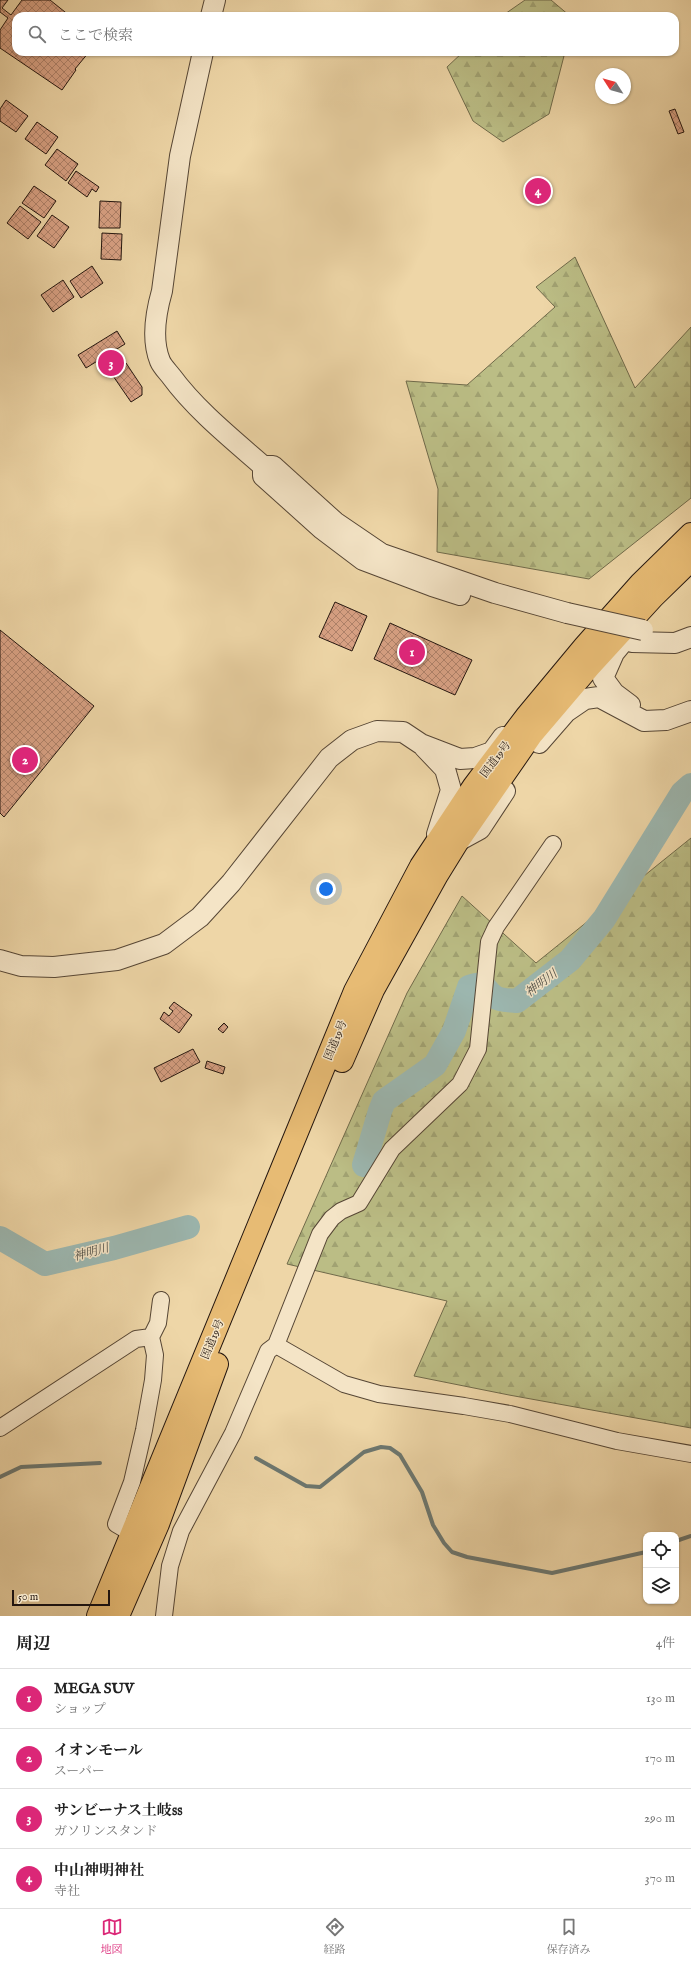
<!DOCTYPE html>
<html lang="ja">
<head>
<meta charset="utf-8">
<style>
	:root { --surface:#fff; --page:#f2f2f2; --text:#222; --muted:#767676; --line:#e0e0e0; --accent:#db2777 }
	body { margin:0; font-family:"IM FELL English","Noto Serif JP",serif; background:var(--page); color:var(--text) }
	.controls { position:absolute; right:12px; bottom:12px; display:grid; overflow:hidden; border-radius:8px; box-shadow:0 1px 3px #0004 }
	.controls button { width:36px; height:36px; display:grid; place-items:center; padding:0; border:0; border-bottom:1px solid var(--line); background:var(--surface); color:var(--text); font:20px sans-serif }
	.compass { position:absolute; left:595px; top:68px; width:36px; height:36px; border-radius:50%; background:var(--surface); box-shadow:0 1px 3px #0004; rotate:306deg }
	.scale { position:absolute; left:12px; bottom:10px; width:98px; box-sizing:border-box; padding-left:4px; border:2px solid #24160f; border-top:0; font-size:11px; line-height:14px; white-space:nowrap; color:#24160f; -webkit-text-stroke:3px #f4e4c6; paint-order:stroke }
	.you { position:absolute; left:326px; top:889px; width:14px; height:14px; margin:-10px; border:3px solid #fff; border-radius:50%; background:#1a73e8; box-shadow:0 0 0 6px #1a73e833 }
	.badge { display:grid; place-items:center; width:26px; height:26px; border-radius:50%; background:var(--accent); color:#fff; font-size:13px; font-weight:700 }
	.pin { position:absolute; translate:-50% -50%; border:2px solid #fff; box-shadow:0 1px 4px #0006 }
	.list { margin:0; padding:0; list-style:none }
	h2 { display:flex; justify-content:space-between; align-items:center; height:52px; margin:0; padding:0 16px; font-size:17px }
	h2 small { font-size:13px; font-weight:400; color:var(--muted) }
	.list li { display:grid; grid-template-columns:26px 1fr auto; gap:12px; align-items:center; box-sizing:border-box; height:60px; padding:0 16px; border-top:1px solid var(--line) }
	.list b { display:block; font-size:15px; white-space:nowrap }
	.list p { margin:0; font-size:13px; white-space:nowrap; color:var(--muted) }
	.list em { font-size:13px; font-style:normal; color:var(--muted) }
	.icon { flex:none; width:22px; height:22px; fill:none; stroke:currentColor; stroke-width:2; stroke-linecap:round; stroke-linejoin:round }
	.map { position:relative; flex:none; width:691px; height:1616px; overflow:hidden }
	.search { position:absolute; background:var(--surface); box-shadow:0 1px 3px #0004; left:12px; right:12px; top:12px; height:44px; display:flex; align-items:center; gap:10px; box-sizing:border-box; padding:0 14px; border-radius:12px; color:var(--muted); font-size:15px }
	.sheet { height:292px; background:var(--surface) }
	nav { display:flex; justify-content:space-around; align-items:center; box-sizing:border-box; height:56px; border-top:1px solid var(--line); background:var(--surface); font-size:11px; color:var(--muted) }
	nav a { display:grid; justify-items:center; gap:2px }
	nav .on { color:var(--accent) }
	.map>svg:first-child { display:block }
</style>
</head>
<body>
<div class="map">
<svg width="691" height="1616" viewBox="0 0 691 1616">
	<defs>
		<pattern id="forest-firs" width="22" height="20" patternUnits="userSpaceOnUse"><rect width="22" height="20" fill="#bbbd85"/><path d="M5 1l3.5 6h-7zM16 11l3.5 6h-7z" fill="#a1a272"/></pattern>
		<pattern id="building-cross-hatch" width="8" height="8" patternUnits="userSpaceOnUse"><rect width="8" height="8" fill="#d8a184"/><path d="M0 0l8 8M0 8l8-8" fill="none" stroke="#af826a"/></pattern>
	</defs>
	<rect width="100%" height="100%" fill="#eed6a7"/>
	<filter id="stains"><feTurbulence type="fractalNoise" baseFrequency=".005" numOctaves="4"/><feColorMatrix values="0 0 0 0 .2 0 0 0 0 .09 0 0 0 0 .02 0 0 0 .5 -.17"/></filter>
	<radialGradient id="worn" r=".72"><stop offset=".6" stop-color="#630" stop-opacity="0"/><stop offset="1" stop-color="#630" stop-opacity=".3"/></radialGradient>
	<path fill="url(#forest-firs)" stroke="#706a4a" d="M525 0H551L570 16H502Z
		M463 52H565L549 114 503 142 473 121 447 67Z
		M575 257 635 388 691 327V498L589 579 437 552 438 489 406 381 467 385 555 307 536 287Z
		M691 838V1428L509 1395 414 1376 447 1301 287 1264 407 993 462 896 536 963Z"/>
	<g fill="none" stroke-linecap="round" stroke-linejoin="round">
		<path stroke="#6c7770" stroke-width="4" d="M256 1458 306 1486 320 1487 364 1452 381 1447 390 1448 400 1455 422 1492 433 1525 444 1543 452 1552 467 1557 552 1573 646 1552
			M0 1477 21 1467 100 1463
			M676 1541 691 1536"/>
		<path stroke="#9cb7b0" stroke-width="24" d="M364 1165 380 1111 384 1101 435 1065 454 1031 469 987C487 980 483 990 495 997 501 1001 510 1000 517 1001L570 960 604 919 682 793 691 785
			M0 1238 45 1264 114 1248 188 1227"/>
	</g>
	<path fill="url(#building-cross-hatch)" stroke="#24160f" d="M0 0H8L2 8 11 15 22 0H50L70 16H16V52H89L75 69 76 70 62 90 0 48V30L8 18 0 12Z
		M6 100 28 116 16 132 0 121V109Z
		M675 109 684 132 678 134 669 111Z
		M37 122 58 137 46 154 25 139Z
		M57 149 78 164 66 181 45 165Z
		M76 171 99 187 96 192 92 189 87 197 68 183Z
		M34 186 56 201 44 218 22 203Z
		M100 201 121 202 120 228H99Z
		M20 206 41 222 28 239 7 223Z
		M52 215 69 227 54 248 37 236Z
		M102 233 122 234 121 260 101 259Z
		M92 266 103 283 81 298 70 281Z
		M63 280 74 297 53 312 41 295Z
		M117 331 125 344 86 368 78 355Z
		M126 363 142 387V395L131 402 111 373Z
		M335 602 367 616 352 651 319 637Z
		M390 623 472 660 455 695 374 659Z
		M0 630 94 706 4 817 0 813Z
		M174 1002 192 1015 179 1033 160 1019 164 1012 169 1016 173 1011 169 1008Z
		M224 1023 228 1027 223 1033 218 1029Z
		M193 1049 200 1062 161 1082 154 1068Z
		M207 1061 225 1067 223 1074 205 1068Z"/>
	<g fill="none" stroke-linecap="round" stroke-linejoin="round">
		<g stroke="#564635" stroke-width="18">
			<path id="minor" d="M276 1345 344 1384 379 1394 464 1406 510 1414 617 1441 691 1454
				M0 1428 136 1339 151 1337
				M133 1534 116 1524 132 1482 144 1430 153 1380 155 1355 151 1337 158 1323 161 1300
				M164 1616 170 1566 181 1531 233 1433 268 1351 276 1345 320 1234 332 1218 341 1211 359 1203 392 1149 460 1084 478 1049 489 942 496 927 553 844"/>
		</g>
		<g stroke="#564635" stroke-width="22">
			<path id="tertiary" d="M211 16 215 0
				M203 52 180 156 162 291C156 312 151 339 160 361 162 366 167 371 171 376 196 410 231 438 263 466H273L335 522 382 554 495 593 567 613
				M263 466V476L322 529 363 560 432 586 460 595
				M628 636 614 653 603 678 614 693 630 705
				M632 642 675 643 691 637
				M539 743 566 712 585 699 599 697 644 721 666 720 691 711
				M424 747 445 769 451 790 437 834
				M458 841 480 829 505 791
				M0 960 21 966 54 967 117 960 164 944 200 917 231 883 329 758 352 740 377 731 403 732 421 744 460 759 475 758 492 752 503 737"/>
		</g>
		<g stroke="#24160f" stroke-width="24">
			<path id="trunk" d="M342 1061 373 990 437 875 458 841 532 734 589 667 653 597 691 560
				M98 1616 355 991 421 866 474 786 526 717 585 646 641 583 691 534
				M118 1616 158 1524 217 1364"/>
		</g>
		<use href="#minor" stroke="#f4e4c6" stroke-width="16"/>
		<use href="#tertiary" stroke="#f4e4c6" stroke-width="20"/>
		<use href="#trunk" stroke="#e7bb74" stroke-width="22"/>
		<g stroke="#564635" stroke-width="22" stroke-linecap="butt">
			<path id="tertiary-bridge" d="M567 613 643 630"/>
		</g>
		<use href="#tertiary-bridge" stroke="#f4e4c6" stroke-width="20"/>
	</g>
	<g text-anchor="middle" stroke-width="3" stroke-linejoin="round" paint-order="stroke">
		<g font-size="11" fill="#24160f" stroke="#f4e4c6">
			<text transform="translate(495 759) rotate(-53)" y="4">国道19号</text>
			<text transform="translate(335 1040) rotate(-68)" y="4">国道19号</text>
			<text transform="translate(212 1339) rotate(-68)" y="4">国道19号</text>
		</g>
		<g font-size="12" font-style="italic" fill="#4e4e47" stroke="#f4e4c6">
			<text transform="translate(541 983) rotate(-37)" y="4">神明川</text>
			<text transform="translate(91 1252) rotate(-15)" y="4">神明川</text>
		</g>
	</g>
	<rect width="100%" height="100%" filter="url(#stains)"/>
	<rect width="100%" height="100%" fill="url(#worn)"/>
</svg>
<div class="controls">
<button><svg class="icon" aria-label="locate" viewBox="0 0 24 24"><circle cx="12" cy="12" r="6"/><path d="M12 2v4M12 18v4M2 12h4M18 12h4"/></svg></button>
<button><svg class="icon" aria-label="layers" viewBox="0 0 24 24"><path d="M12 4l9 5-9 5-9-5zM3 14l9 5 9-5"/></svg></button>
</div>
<svg class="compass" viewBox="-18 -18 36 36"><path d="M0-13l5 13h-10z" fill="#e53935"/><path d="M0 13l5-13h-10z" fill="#767676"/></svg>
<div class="scale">50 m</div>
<div class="you"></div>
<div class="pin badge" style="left:412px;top:652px">1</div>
<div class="pin badge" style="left:25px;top:760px">2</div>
<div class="pin badge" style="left:111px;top:363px">3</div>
<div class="pin badge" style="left:538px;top:191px">4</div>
<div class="search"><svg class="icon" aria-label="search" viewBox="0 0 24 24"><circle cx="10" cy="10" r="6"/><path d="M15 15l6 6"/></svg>ここで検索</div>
</div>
<section class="sheet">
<h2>周辺<small>4件</small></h2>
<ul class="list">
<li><span class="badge">1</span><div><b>MEGA SUV</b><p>ショップ</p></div><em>130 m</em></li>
<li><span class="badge">2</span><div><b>イオンモール</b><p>スーパー</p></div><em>170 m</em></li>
<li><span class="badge">3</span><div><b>サンビーナス土岐ss</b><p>ガソリンスタンド</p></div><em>290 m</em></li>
<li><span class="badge">4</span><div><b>中山神明神社</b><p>寺社</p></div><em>370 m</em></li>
</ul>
</section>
<nav>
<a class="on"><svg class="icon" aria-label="map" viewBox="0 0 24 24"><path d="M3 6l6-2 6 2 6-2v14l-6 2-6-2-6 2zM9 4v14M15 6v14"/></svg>地図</a>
<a><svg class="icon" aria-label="directions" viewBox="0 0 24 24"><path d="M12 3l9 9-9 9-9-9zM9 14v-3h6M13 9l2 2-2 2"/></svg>経路</a>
<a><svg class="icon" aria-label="saved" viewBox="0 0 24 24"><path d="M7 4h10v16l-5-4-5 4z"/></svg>保存済み</a>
</nav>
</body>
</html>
